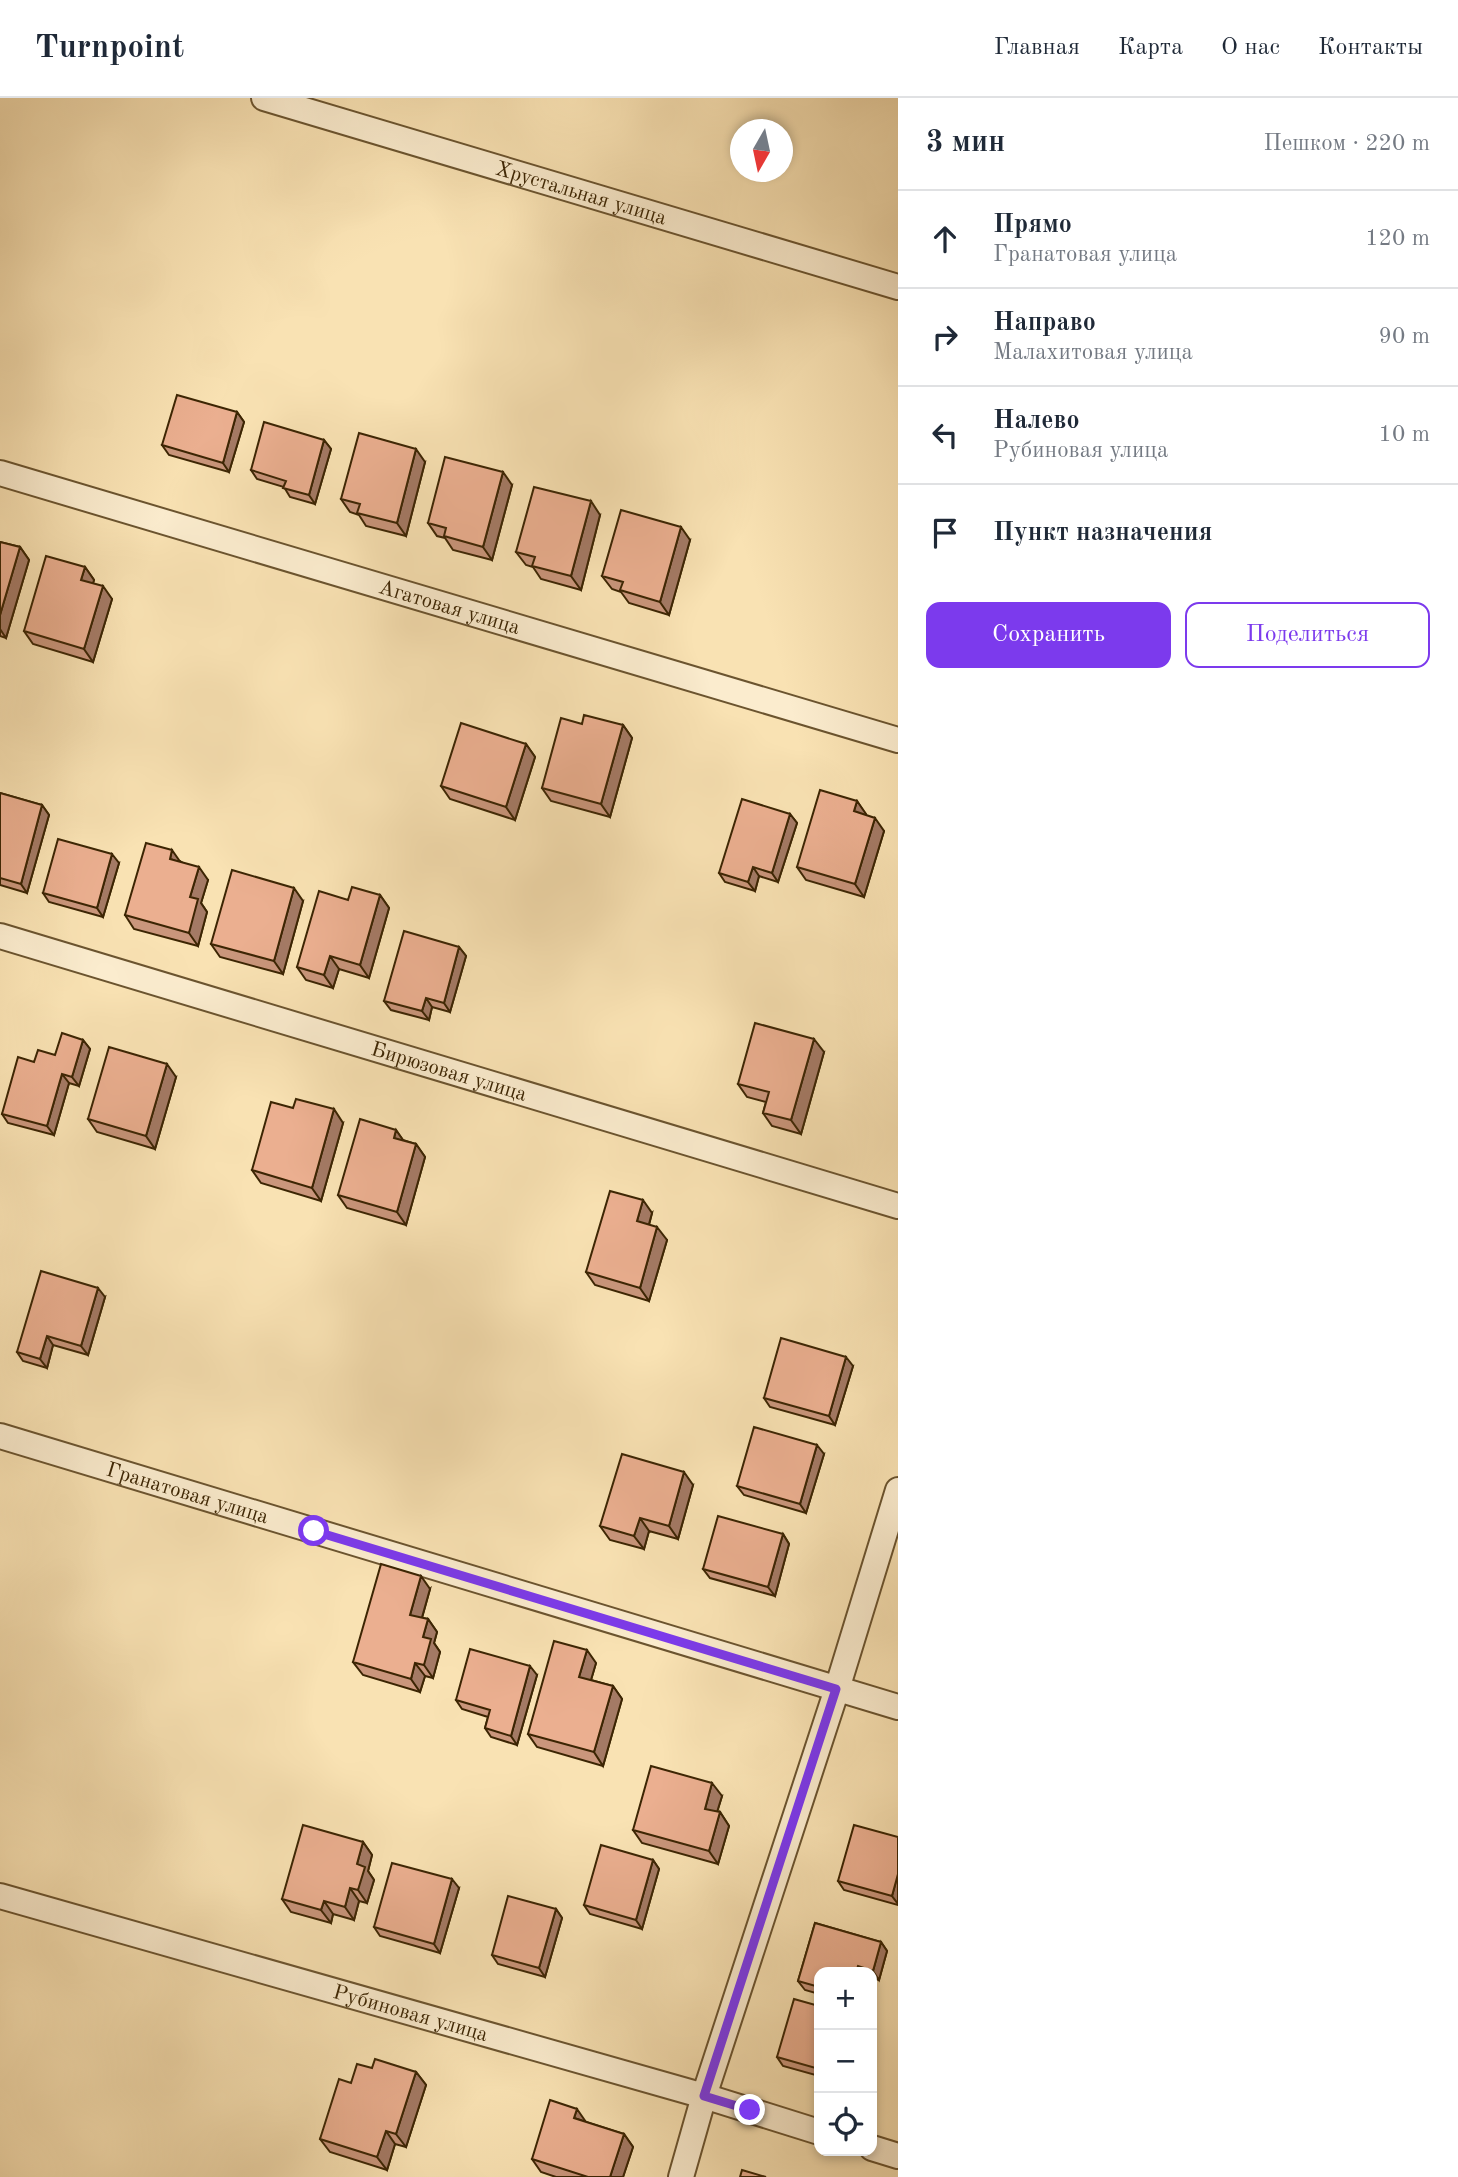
<!DOCTYPE html>
<html lang="ru">
<head>
<meta charset="utf-8">
<style>
	:root { --surface:#fff; --page:#f2f2f3; --text:#1f2937; --muted:#747a83; --line:#e0e1e3; --accent:#7c3aed }
	body { margin:0; font-family:"Old Standard TT",serif; background:var(--page); color:var(--text) }
	.controls { position:absolute; right:21px; bottom:21px; display:grid; overflow:hidden; border-radius:14px; box-shadow:0 4px 10px #0003 }
	.controls button { width:63px; height:63px; display:grid; place-items:center; padding:0; border:0; border-bottom:2px solid var(--line); background:var(--surface); color:var(--text); font:35px sans-serif }
	.compass { position:absolute; left:730px; top:21px; width:63px; height:63px; border-radius:50%; background:var(--surface); box-shadow:0 4px 10px #0003; rotate:189deg }
	.stop { position:absolute; width:21px; height:21px; margin:-16px; border:5px solid #7c3aed; border-radius:50%; background:#fff }
	.stop.end { background:#7c3aed; border-color:#fff; box-shadow:0 2px 7px #0008 }
	.list { margin:0; padding:0; list-style:none }
	h2 { display:flex; justify-content:space-between; align-items:center; height:91px; margin:0; padding:0 28px; font-size:30px }
	h2 small { font-size:23px; font-weight:400; color:var(--muted) }
	.list li { display:grid; grid-template-columns:46px 1fr auto; gap:21px; align-items:center; box-sizing:border-box; height:98px; padding:0 28px; border-top:2px solid var(--line) }
	.list b { display:block; font-size:26px; white-space:nowrap }
	.list p { margin:0; font-size:23px; white-space:nowrap; color:var(--muted) }
	.list em { font-size:23px; font-style:normal; color:var(--muted) }
	.actions { display:flex; gap:14px; padding:21px 28px }
	.actions a { flex:1; padding:16px 0; border:2px solid var(--accent); border-radius:14px; text-align:center; font-size:24px; color:var(--accent) }
	.actions .main { background:var(--accent); color:#fff }
	.icon { flex:none; width:38px; height:38px; fill:none; stroke:currentColor; stroke-width:2; stroke-linecap:round; stroke-linejoin:round }
	.map { position:relative; flex:none; width:898px; height:2079px; overflow:hidden }
	header { display:flex; align-items:center; gap:42px; box-sizing:border-box; height:98px; padding:0 35px; background:var(--surface); border-bottom:2px solid var(--line) }
	header strong { font-size:33px }
	nav { display:flex; gap:38px; margin-inline-start:auto; font-size:24px }
	main { display:flex }
	aside { flex:1; background:var(--surface) }
	.map>svg:first-child { display:block }
</style>
</head>
<body>
<header>
<strong>Turnpoint</strong>
<nav><a>Главная</a><a>Карта</a><a>О нас</a><a>Контакты</a></nav>
</header>
<main>
<div class="map">
<svg width="898" height="2079" viewBox="0 0 898 2079">
	<rect width="100%" height="100%" fill="#f9e2b3"/>
	<filter id="stains"><feTurbulence type="fractalNoise" baseFrequency=".00286" numOctaves="4"/><feColorMatrix values="0 0 0 0 .2 0 0 0 0 .09 0 0 0 0 .02 0 0 0 .5 -.17"/></filter>
	<radialGradient id="worn" r=".72"><stop offset=".6" stop-color="#630" stop-opacity="0"/><stop offset="1" stop-color="#630" stop-opacity=".3"/></radialGradient>
	<g fill="none" stroke-linecap="round" stroke-linejoin="round">
		<g stroke="#6b542f" stroke-width="28">
			<g id="street">
				<path id="s1" d="M264 0 898 189"/>
				<path id="s2" d="M0 375 898 642"/>
				<path id="s3" d="M0 838 898 1108"/>
				<path id="s4" d="M0 1338 898 1609"/>
				<path id="s5" d="M0 1798 704 1998 819 2034"/>
				<path d="M872 2050 898 2058"/>
				<path d="M681 2079 704 1998 837 1591 898 1392"/>
			</g>
		</g>
		<use href="#street" stroke="#fbecce" stroke-width="24"/>
	</g>
	<path fill="#ca967c" stroke="#3c2503" stroke-width="2" d="M237 314 244 324 229 374 169 357 162 347Z
		M324 342 331 351 315 406 290 399 284 389 257 381 251 372Z
		M425 364 406 438 366 428 359 417 350 414 341 401Z
		M512 387 492 462 453 452 445 440 437 438 428 425Z
		M600 417 581 492 541 481 533 469 526 467 516 454Z
		M690 442 669 517 629 505 621 494 612 491 602 478Z
		M0 444 20 449 29 462 6 540 0 538Z
		M85 469 94 482 93 485 112 501 93 564 33 546 24 533Z
		M582 626 623 627 632 640 610 719 551 703 542 690Z
		M526 646 535 659 515 722 450 701 441 688Z
		M0 695 42 707 49 717 27 795 0 787Z
		M857 703 866 717 884 733 864 799 806 782 797 769Z
		M790 716 797 725 778 784 759 778 755 793 725 784 719 775Z
		M180 763 208 782 201 805 207 814 198 848 134 831 125 817Z
		M119 765 103 819 49 804 43 795Z
		M380 797 389 810 369 880 339 871 333 890 306 882 297 869 348 802Z
		M303 803 283 876 220 859 211 846Z
		M459 849 466 858 450 914 432 909 429 922 391 912 384 903Z
		M83 942 90 951 79 988 69 985 54 1037 8 1025 2 1016 34 964 55 957Z
		M824 954 801 1036 772 1028 763 1015 766 1004 747 999 738 986Z
		M176 979 155 1051 97 1034 88 1021Z
		M343 1025 321 1103 261 1085 252 1072Z
		M396 1032 403 1042 416 1046 425 1059 406 1127 347 1110 338 1097Z
		M652 1115 649 1127 667 1142 649 1203 595 1187 586 1174Z
		M105 1199 88 1257 53 1247 47 1270 23 1263 17 1254Z
		M853 1268 835 1327 770 1309 764 1300Z
		M824 1356 806 1415 744 1397 737 1388Z
		M693 1387 678 1441 649 1433 644 1451 610 1442 600 1428Z
		M783 1436 789 1446 775 1498 710 1480 703 1471Z
		M430 1491 422 1520 428 1521 437 1534 434 1545 440 1554 433 1580 425 1578 420 1594 363 1577 353 1564Z
		M596 1565 591 1582 613 1588 622 1601 603 1668 537 1649 528 1636Z
		M537 1577 517 1647 491 1639 485 1630 488 1619 462 1611 456 1602Z
		M722 1698 717 1714H720L729 1728 718 1766 642 1745 633 1732Z
		M898 1739V1807L844 1792 838 1783Z
		M363 1744 372 1757 368 1773 374 1782 367 1805 359 1803 354 1822 333 1816 331 1825 291 1814 282 1801Z
		M653 1762 659 1771 642 1831 590 1816 584 1807Z
		M459 1790 440 1855 380 1838 374 1829Z
		M556 1811 562 1820 545 1879 498 1866 492 1857Z
		M815 1825 881 1844 887 1853 879 1882 872 1880V1874H819V1896L805 1892 798 1883Z
		M819 1908V1978L783 1968 777 1959Z
		M372 1970 416 1974 426 1987 406 2049 395 2046 387 2072 330 2054 320 2041 351 1985Z
		M586 2024 624 2036 633 2049 623 2079H556L541 2074 532 2061Z"/>
	<path fill="#a47a65" stroke="#3c2503" stroke-width="2" d="M237 314 244 324 229 374 223 365Z
		M324 342 331 351 315 406 309 397Z
		M416 351 425 364 406 438 397 425Z
		M503 374 512 387 492 462 483 449Z
		M591 403 600 417 581 492 571 478Z
		M681 429 690 442 669 517 660 504Z
		M20 449 29 462 6 540 0 531V517Z
		M85 469 94 482 90 495 81 482Z
		M103 488 112 501 93 564 84 551Z
		M623 627 632 640 610 719 601 706Z
		M526 646 535 659 515 722 506 709Z
		M857 703 866 716 863 726 854 713Z
		M42 707 49 717 27 795 21 786Z
		M790 716 797 725 778 784 772 775Z
		M875 720 884 733 864 799 855 786Z
		M172 752 181 765 170 761Z
		M112 756 119 765 103 819 97 810Z
		M199 769 208 782 201 805 207 814 198 848 189 835 190 799Z
		M753 769 759 778 755 793 748 784Z
		M294 790 303 803 283 876 274 863Z
		M380 797 389 810 369 880 360 867Z
		M459 849 466 858 450 914 444 905Z
		M330 858 339 871 333 890 324 877Z
		M426 900 432 909 429 922 422 913Z
		M814 941 824 954 801 1036 791 1022Z
		M83 942 90 951 79 988 72 979Z
		M167 966 176 979 155 1051 146 1038Z
		M62 976 69 985 54 1037 47 1028Z
		M334 1011 343 1025 321 1103 312 1090Z
		M396 1032 405 1045 394 1040Z
		M416 1046 425 1059 406 1127 397 1114Z
		M643 1102 652 1115 646 1137 637 1123Z
		M657 1129 667 1142 649 1203 640 1190Z
		M98 1190 105 1199 88 1257 81 1248Z
		M47 1238 53 1247 47 1270 40 1261Z
		M846 1259 853 1268 835 1327 829 1318Z
		M817 1347 824 1356 806 1415 800 1406Z
		M684 1374 693 1387 678 1441 669 1428Z
		M640 1420 649 1433 644 1451 634 1438Z
		M783 1436 789 1446 775 1498 768 1489Z
		M421 1478 430 1491 419 1530 410 1517Z
		M428 1521 437 1534 434 1545 440 1554 433 1580 424 1567 423 1539Z
		M587 1552 596 1565 588 1592 579 1579Z
		M415 1565 425 1578 420 1594 411 1581Z
		M530 1568 537 1577 517 1647 511 1638Z
		M613 1588 622 1601 603 1668 594 1654Z
		M712 1685 722 1698 714 1724 705 1711Z
		M720 1714 729 1728 718 1766 709 1753Z
		M363 1744 372 1757 368 1773 374 1782 367 1805 358 1792 357 1766Z
		M653 1762 659 1771 642 1831 636 1822Z
		M898 1776V1806L892 1798Z
		M452 1781 459 1790 440 1855 434 1846Z
		M350 1790 359 1803 354 1822 345 1809Z
		M324 1803 333 1816 331 1825 321 1812Z
		M556 1811 562 1820 545 1879 539 1870Z
		M881 1844 887 1853 879 1882 873 1873Z
		M416 1974 426 1987 406 2049 396 2036Z
		M577 2011 586 2024 574 2020Z
		M386 2033 395 2046 387 2072 377 2059Z
		M624 2036 633 2049 623 2079H610Z"/>
	<path fill="#ebaf90" stroke="#3c2503" stroke-width="2" d="M177 297 237 314 223 365 162 347Z
		M264 324 324 342 309 397 283 390 286 383 251 372Z
		M359 335 416 351 397 425 357 415 360 406 341 401Z
		M445 359 503 374 483 449 444 438 446 430 428 425Z
		M534 389 591 403 571 478 532 468 535 459 516 454Z
		M621 412 681 429 660 504 620 492 623 484 602 478Z
		M0 444 20 449 0 517Z
		M46 458 85 469 81 482 103 488 84 551 24 533Z
		M584 617 623 627 601 706 542 690 561 620 582 626Z
		M461 625 526 646 506 709 441 688Z
		M820 692 857 703 854 713 875 720 855 786 797 769Z
		M0 695 42 707 21 786 0 780Z
		M742 701 790 716 772 775 753 769 748 784 719 775Z
		M58 741 112 756 97 810 43 795Z
		M146 745 172 752 170 761 199 769 190 799 198 801 189 835 125 817Z
		M232 772 294 790 274 863 211 846Z
		M352 789 380 797 360 867 330 858 324 877 297 869 319 793 348 802Z
		M404 833 459 849 444 905 426 900 422 913 384 903Z
		M755 925 814 941 791 1022 763 1015 769 994 738 986Z
		M62 935 83 942 72 979 62 976 47 1028 2 1016 18 959 34 964 38 952 55 957Z
		M109 949 167 966 146 1038 88 1021Z
		M296 1001 334 1011 312 1090 252 1072 271 1004 293 1010Z
		M360 1021 396 1032 394 1040 416 1046 397 1114 338 1097Z
		M610 1093 643 1102 637 1123 657 1129 640 1190 586 1174Z
		M41 1173 98 1190 81 1248 47 1238 40 1261 17 1254Z
		M781 1240 846 1259 829 1318 764 1300Z
		M754 1329 817 1347 800 1406 737 1388Z
		M622 1356 684 1374 669 1428 640 1420 634 1438 600 1428Z
		M718 1418 783 1436 768 1489 703 1471Z
		M381 1466 421 1478 410 1517 428 1521 423 1539 431 1541 424 1567 415 1565 411 1581 353 1564Z
		M554 1543 587 1552 579 1579 613 1588 594 1654 528 1636Z
		M470 1551 530 1568 511 1638 485 1630 490 1612 456 1602Z
		M651 1668 712 1685 705 1711 720 1714 709 1753 633 1732Z
		M303 1727 363 1744 357 1766 365 1769 358 1792 350 1790 345 1809 324 1803 321 1812 282 1801Z
		M854 1727 898 1739V1776L892 1798 838 1783Z
		M601 1747 653 1762 636 1822 584 1807Z
		M392 1765 452 1781 434 1846 374 1829Z
		M508 1798 556 1811 539 1870 492 1857Z
		M815 1825 881 1844 873 1873 858 1868 856 1874H819V1889L798 1883Z
		M794 1901 819 1908V1971L777 1959Z
		M375 1961 416 1974 396 2036 386 2033 377 2059 320 2041 339 1981 351 1985 357 1966 372 1970Z
		M550 2002 577 2011 574 2020 624 2036 610 2079H588L532 2061Z
		M742 2072 766 2079H740Z"/>
	<g fill="none" stroke-linecap="round" stroke-linejoin="round">
		<path stroke="#7c3aed" stroke-width="9" d="M314 1433 836 1591 704 1998 750 2012"/>
	</g>
	<g text-anchor="middle" stroke-width="6" stroke-linejoin="round" paint-order="stroke">
		<g font-size="21" fill="#3c2503" stroke="#fbecce">
			<text dy="7" stroke="none"><textPath href="#s1" startOffset="331">Хрустальная улица</textPath></text>
			<text dy="7" stroke="none"><textPath href="#s2" startOffset="469">Агатовая улица</textPath></text>
			<text dy="7" stroke="none"><textPath href="#s3" startOffset="469">Бирюзовая улица</textPath></text>
			<text dy="7" stroke="none"><textPath href="#s4" startOffset="196">Гранатовая улица</textPath></text>
			<text dy="7" stroke="none"><textPath href="#s5" startOffset="427">Рубиновая улица</textPath></text>
		</g>
	</g>
	<rect width="100%" height="100%" filter="url(#stains)"/>
	<rect width="100%" height="100%" fill="url(#worn)"/>
</svg>
<div class="controls">
<button>+</button>
<button>−</button>
<button><svg class="icon" aria-label="locate" viewBox="0 0 24 24"><circle cx="12" cy="12" r="6"/><path d="M12 2v4M12 18v4M2 12h4M18 12h4"/></svg></button>
</div>
<svg class="compass" viewBox="-18 -18 36 36"><path d="M0-13l5 13h-10z" fill="#e53935"/><path d="M0 13l5-13h-10z" fill="#747a83"/></svg>
<div class="stop" style="left:314px;top:1433px"></div>
<div class="stop end" style="left:750px;top:2012px"></div>
</div>
<aside>
<h2>3 мин<small>Пешком · 220 m</small></h2>
<ul class="list">
<li><svg class="icon" aria-label="ahead" viewBox="0 0 24 24"><path d="M12 20V5M6 11l6-6 6 6"/></svg><div><b>Прямо</b><p>Гранатовая улица</p></div><em>120 m</em></li>
<li><svg class="icon" aria-label="right" viewBox="0 0 24 24"><path d="M7 20v-9h11M14 6l5 5-5 5"/></svg><div><b>Направо</b><p>Малахитовая улица</p></div><em>90 m</em></li>
<li><svg class="icon" aria-label="left" viewBox="0 0 24 24"><path d="M17 20v-9H6M10 6l-5 5 5 5"/></svg><div><b>Налево</b><p>Рубиновая улица</p></div><em>10 m</em></li>
<li><svg class="icon" aria-label="arrive" viewBox="0 0 24 24"><path d="M6 21V4h12l-3 4 3 4H6"/></svg><div><b>Пункт назначения</b></div></li>
</ul>
<div class="actions"><a class="main">Сохранить</a><a>Поделиться</a></div>
</aside>
</main>
</body>
</html>
